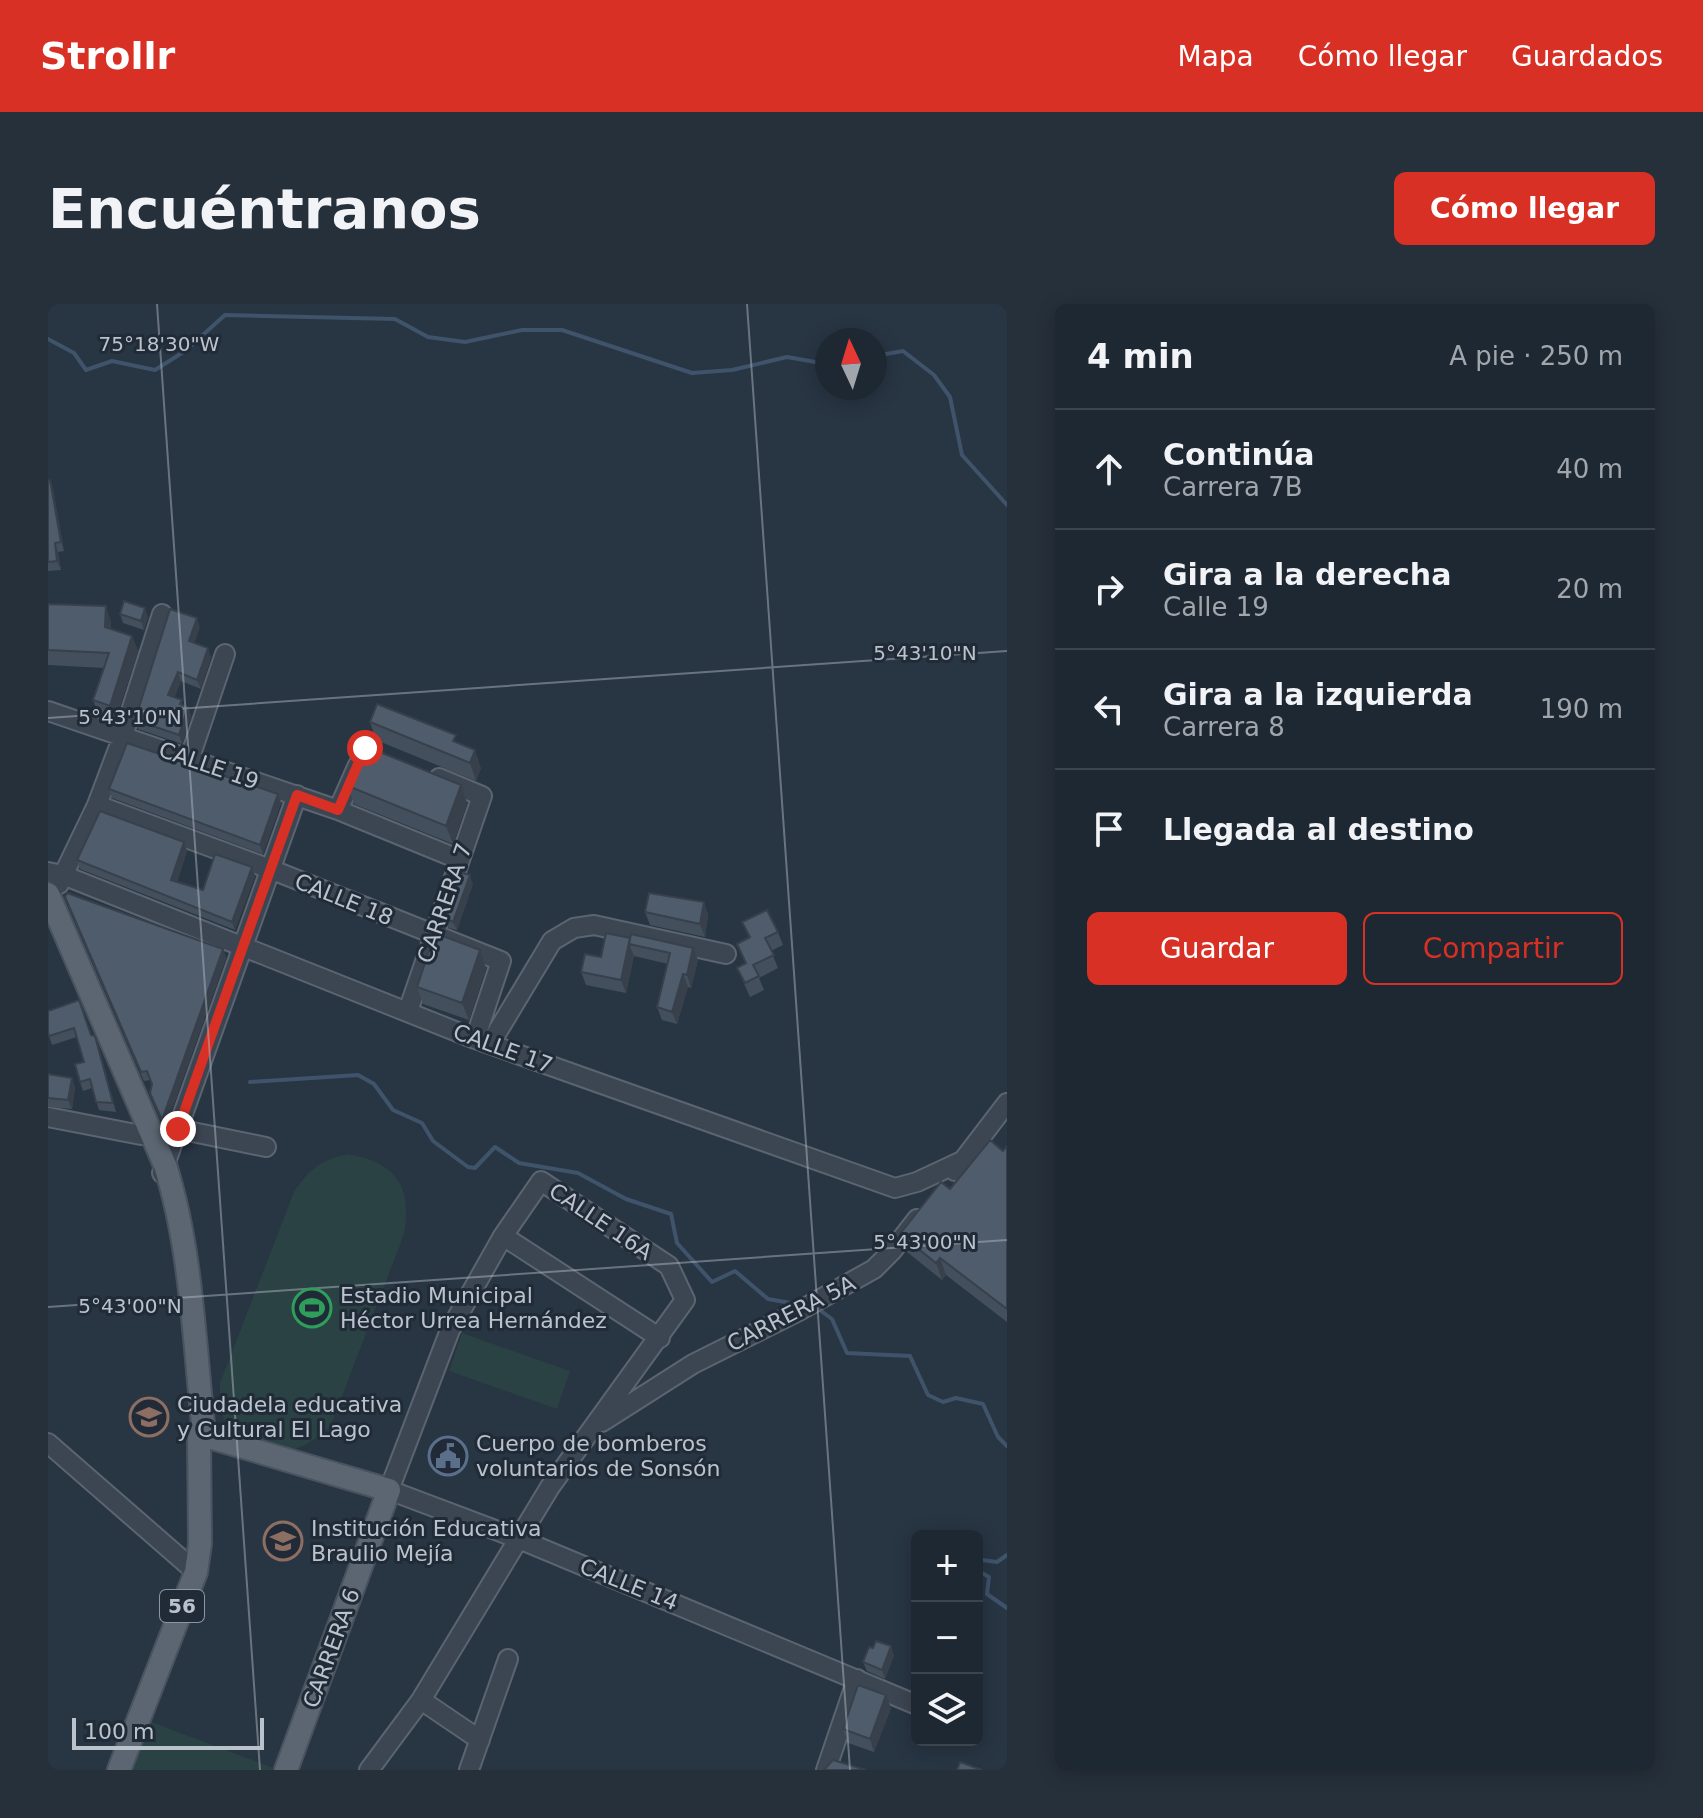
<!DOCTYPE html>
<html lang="es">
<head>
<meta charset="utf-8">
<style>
	:root { --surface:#1e2832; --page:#26303a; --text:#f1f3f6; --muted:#a1a6ac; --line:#3c444d; --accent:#d93025 }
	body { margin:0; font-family:"DejaVu Sans",sans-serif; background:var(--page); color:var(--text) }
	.controls { position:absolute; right:24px; bottom:24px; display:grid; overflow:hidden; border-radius:12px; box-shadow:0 4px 20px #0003 }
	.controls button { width:72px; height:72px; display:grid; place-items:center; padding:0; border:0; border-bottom:2px solid var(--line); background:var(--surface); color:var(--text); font:40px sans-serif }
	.compass { position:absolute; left:767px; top:24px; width:72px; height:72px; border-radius:50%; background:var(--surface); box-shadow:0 4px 20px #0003; rotate:356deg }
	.scale { position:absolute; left:24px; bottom:20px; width:192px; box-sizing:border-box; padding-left:8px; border:4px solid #bac2cc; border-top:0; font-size:22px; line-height:28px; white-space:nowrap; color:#bac2cc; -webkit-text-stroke:6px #212b38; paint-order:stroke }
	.stop { position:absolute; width:24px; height:24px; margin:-18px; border:6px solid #d93025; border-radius:50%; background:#fff }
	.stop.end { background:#d93025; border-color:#fff; box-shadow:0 2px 8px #0008 }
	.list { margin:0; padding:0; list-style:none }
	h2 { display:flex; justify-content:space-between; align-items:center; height:104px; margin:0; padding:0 32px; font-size:34px }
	h2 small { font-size:26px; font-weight:400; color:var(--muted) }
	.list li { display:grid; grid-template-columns:52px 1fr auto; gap:24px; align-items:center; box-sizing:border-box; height:120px; padding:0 32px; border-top:2px solid var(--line) }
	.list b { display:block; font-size:30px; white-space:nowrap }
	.list p { margin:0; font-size:26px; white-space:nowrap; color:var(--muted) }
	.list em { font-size:26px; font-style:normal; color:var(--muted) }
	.actions { display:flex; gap:16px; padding:24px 32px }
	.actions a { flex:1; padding:18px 0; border:2px solid var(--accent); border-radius:12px; text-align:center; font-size:28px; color:var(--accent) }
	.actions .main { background:var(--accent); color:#fff }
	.icon { flex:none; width:44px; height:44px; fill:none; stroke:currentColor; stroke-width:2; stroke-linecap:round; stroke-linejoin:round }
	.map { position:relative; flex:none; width:959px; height:1466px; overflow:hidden; border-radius:12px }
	header { display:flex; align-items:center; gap:48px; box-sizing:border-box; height:112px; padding:0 40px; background:var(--accent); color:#fff }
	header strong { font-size:38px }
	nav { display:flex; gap:44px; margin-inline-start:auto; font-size:28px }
	.intro { display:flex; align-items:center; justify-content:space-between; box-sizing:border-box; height:192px; padding:0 48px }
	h1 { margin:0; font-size:56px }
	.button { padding:20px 36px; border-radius:12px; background:var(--accent); color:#fff; font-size:28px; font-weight:700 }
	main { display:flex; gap:48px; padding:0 48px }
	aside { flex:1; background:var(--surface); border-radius:12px; box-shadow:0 4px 20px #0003 }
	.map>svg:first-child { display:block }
</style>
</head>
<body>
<header>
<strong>Strollr</strong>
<nav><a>Mapa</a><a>Cómo llegar</a><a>Guardados</a></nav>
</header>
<div class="intro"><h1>Encuéntranos</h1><a class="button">Cómo llegar</a></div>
<main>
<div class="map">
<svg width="959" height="1466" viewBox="0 0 959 1466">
	<rect width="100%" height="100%" fill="#283543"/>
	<path fill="#2a4243" d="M300 850C347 858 365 882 356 930L283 1121C255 1149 232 1154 198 1132 191 1128 181 1123 177 1117 171 1106 172 1091 172 1079L246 888C261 865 273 856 300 850Z
		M414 1029 522 1067 509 1105 401 1067Z
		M98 1416 225 1464 224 1466H79Z"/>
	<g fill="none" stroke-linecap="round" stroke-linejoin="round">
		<path stroke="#3f536b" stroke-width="4" d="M0 35 26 49 38 66 64 57 107 66 137 47 177 11 347 15 380 33 417 38 474 26H514L644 69 684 66 739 53 779 60
			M827 52 855 47 886 71 902 93 914 151 959 201
			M202 778 310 771 326 780 345 806 374 819 385 837 420 863 427 864 447 843 471 859 530 869 578 895 623 910 629 939 664 978 687 967 720 995 748 1000
			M769 1004 784 1015 799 1049 862 1052 880 1091 895 1098 908 1094 935 1100 950 1133 959 1142
			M929 1262 934 1256 949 1258 959 1251
			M929 1266 941 1273 939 1290 959 1304"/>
		<g stroke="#5b6470" stroke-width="22">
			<path id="minor" d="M0 407 290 506 410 555
				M142 453 177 350
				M49 501 222 565 453 657 427 735
				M290 506 310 461
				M0 568 15 571 427 735 847 884 869 878 914 857
				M11 580 49 501 75 432 114 310
				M360 707 434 492 391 474
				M442 740 504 637 526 624 546 621 678 650
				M0 813 93 831 104 830
				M130 825 218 843
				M907 867 959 799
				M114 869 249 491
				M455 932 612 1034
				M554 1118 645 1060 751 1007 826 965 844 947 869 915
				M0 1139 148 1268
				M373 1396 432 1436
				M321 1466 373 1396 502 1183 637 996 621 962 493 877 455 932 402 1026 341 1186 471 1235 869 1401
				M421 1466 460 1355
				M778 1466 809 1375"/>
		</g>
		<g stroke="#49525f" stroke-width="26">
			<path id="major" d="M0 590 117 861C143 943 146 1034 155 1120L151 1130 152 1240 148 1268 71 1466
				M151 1130 341 1186 238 1466"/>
		</g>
		<use href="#minor" stroke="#3c4652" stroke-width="18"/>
		<use href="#major" stroke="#5b6672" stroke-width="22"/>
	</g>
	<path fill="#434f5c" d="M2 176 5 185 16 247 10 248 13 266 0 267V177Z
		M0 300 63 317V325L84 332 90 347 67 417 51 411 45 396 56 364 0 361Z
		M72 310 100 313 96 326 75 319Z
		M152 323 146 339 163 353 153 385 133 377 126 393 137 402 140 403 143 412 134 440 90 425 87 416Z
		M322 418 411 440 433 464 428 477 328 436Z
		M300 482 419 499 405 540 306 500Z
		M61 485 230 490 233 499 215 550 64 494Z
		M136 538 139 547 129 578 155 586 204 563 207 572 187 626 32 565 29 556Z
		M425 580 409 626 401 624 398 615Z
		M656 598 660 611 657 633 602 621 597 608Z
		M20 602 175 645 178 654 117 825 105 798 104 781 102 776 96 777Z
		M694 618 730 628 735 641 723 647 730 664 711 674 716 686 702 693 689 664 697 659 689 640 701 634Z
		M582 634 645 644 650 656 643 684 640 683 629 720 614 716 609 703 620 660 586 652 578 689 538 681 533 668Z
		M438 664 421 716 375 700 369 683Z
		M0 707 43 731 50 741 68 808 51 806 44 784 35 787 32 778 36 758 29 733 4 741 0 729Z
		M0 770 27 783 24 805 0 803Z
		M959 842V1018L898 971 894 976 859 948 852 930 902 885 955 847Z
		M846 1351 837 1375 819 1367 815 1358Z
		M843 1404 826 1448 800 1439 795 1425Z"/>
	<path fill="#37404b" d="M2 176 5 185 16 247 13 238Z
		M7 239 10 248 13 266 9 257Z
		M58 302 63 317 62 339 57 323Z
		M97 304 100 313 96 326 93 317Z
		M149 314 152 323 144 346 141 337Z
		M84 332 90 347 67 417 62 402Z
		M160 344 163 353 153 385 149 376Z
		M130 368 133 377 124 400 120 391Z
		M140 403 143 412 134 440 131 431Z
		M427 446 433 464 428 477 422 459Z
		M413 481 419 499 405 540 398 522Z
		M230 490 233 499 215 550 212 541Z
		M136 538 139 547 127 585 123 576Z
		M204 563 207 572 187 626 184 618Z
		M422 571 425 580 409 626 405 618Z
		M656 598 660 611 657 633 652 620Z
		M581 640 586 652 578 689 573 676Z
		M645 644 650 656 643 684 639 671Z
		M175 645 178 654 117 825 114 816Z
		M432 646 438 664 421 716 414 699Z
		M635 670 640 683 629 720 624 708Z
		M24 774 27 783 24 805 20 796Z
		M892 954 898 971 894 976 888 959Z
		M843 1342 846 1351 837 1375 834 1366Z
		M838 1391 843 1404 826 1448 822 1435Z"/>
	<path fill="#4e5c6b" stroke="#37404b" stroke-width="2" d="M2 176 13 238 7 239 9 257 0 258V177Z
		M76 297 97 304 93 317 72 310Z
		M0 300 58 302 57 323 84 332 62 402 45 396 61 349 0 346Z
		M122 305 149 314 141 337 160 344 149 376 130 368 120 391 134 396 132 400 140 403 131 431 87 416Z
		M329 400 408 431 405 437 427 446 422 459 322 418Z
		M79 439 230 490 212 541 61 485Z
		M317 442 413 481 398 522 300 482Z
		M52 507 136 538 123 576 155 586 167 550 204 563 184 618 29 556Z
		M414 569 422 571 405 618 398 615Z
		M19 589 175 645 114 816 102 789 104 780 99 767 93 768 17 593Z
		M601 589 656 598 652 620 597 608Z
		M719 606 730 628 717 634 726 651 705 661 711 672 697 679 689 664 698 659 689 640 702 633 694 618Z
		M387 629 432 646 414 699 369 683Z
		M558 629 582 634 573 676 533 668 537 650 553 653Z
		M583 630 645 644 639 671 635 670 624 708 609 703 622 649 581 640Z
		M31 696 43 731 47 732 65 799 48 798 42 775 32 778 27 760 36 758 26 724 1 732 0 729V707Z
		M0 770 24 774 20 796 0 794Z
		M942 836 955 847 959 842V1005L892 954 888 959 852 930 893 878 902 885Z
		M828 1337 843 1342 834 1366 815 1358 821 1343 825 1344Z
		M869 1366V1377L865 1375Z
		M810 1381 838 1391 822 1435 795 1425Z
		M785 1456 818 1466H776Z
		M912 1458 934 1466H909Z"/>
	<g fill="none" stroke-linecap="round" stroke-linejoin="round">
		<path stroke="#d93025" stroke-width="10" d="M130 825 249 491 290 506 317 444"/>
	</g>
	<path fill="none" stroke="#bac2cc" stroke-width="2" stroke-opacity="0.45" d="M109 0 212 1466M699 0 802 1466M0 414 959 347M0 1003 959 936"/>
	<defs>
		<g id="stadium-ring" transform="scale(2)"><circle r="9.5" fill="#212b38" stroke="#2e9e5b" stroke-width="1.5"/><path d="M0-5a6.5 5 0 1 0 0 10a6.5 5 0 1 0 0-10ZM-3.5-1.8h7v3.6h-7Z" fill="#2e9e5b"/></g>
		<g id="school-ring" transform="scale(2)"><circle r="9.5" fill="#212b38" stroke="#8d6e63" stroke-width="1.5"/><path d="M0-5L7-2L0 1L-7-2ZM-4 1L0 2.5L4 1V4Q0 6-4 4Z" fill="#8d6e63"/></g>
		<g id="civic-ring" transform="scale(2)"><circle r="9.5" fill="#212b38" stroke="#5c6f8a" stroke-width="1.5"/><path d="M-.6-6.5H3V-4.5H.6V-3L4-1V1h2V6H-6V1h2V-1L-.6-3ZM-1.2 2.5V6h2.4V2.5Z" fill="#5c6f8a"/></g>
	</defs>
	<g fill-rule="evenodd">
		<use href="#stadium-ring" x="264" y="1004"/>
		<use href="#school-ring" x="101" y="1113"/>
		<use href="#civic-ring" x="400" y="1152"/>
		<use href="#school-ring" x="235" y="1237"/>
	</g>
	<g text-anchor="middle" stroke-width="6" stroke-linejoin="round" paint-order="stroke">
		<rect fill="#212b38" stroke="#8c95a0" stroke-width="2" x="112" y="1286" width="44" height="32" rx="6"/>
		<g font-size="20" font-weight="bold" fill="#bac2cc">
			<text x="134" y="1309">56</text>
		</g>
		<g font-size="22" fill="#bac2cc" stroke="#212b38">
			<text transform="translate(161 461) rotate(19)" y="8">CALLE 19</text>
			<text transform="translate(296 595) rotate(22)" y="8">CALLE 18</text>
			<text transform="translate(396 599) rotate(-71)" y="8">CARRERA 7</text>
			<text transform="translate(455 744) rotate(20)" y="8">CALLE 17</text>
			<text transform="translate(553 917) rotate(34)" y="8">CALLE 16A</text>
			<text transform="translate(743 1009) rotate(-27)" y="8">CARRERA 5A</text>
			<text transform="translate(581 1280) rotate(22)" y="8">CALLE 14</text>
			<text transform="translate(283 1344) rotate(-70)" y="8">CARRERA 6</text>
		</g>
		<g font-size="22" fill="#bac2cc" stroke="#212b38" text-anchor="start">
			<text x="292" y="999">Estadio Municipal<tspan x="292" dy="25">Héctor Urrea Hernández</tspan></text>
			<text x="129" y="1108">Ciudadela educativa<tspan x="129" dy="25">y Cultural El Lago</tspan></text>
			<text x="428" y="1147">Cuerpo de bomberos<tspan x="428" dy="25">voluntarios de Sonsón</tspan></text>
			<text x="263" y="1232">Institución Educativa<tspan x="263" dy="25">Braulio Mejía</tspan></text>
		</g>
	</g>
	<g font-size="20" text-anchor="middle" fill="#bac2cc" stroke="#212b38" stroke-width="6" stroke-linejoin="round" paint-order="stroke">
		<text x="111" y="47">75°18'30"W</text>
		<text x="877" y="356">5°43'10"N</text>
		<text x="82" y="420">5°43'10"N</text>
		<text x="877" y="945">5°43'00"N</text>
		<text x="82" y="1009">5°43'00"N</text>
	</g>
</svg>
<div class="controls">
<button>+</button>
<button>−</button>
<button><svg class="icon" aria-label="layers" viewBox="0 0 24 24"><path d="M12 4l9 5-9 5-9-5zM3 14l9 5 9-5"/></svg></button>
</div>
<svg class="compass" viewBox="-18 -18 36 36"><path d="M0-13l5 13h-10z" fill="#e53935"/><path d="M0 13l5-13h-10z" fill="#a1a6ac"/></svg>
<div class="scale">100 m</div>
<div class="stop" style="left:317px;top:444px"></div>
<div class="stop end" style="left:130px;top:825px"></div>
</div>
<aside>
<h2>4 min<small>A pie · 250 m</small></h2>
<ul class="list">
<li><svg class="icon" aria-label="ahead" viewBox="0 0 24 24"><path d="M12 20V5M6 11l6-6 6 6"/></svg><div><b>Continúa</b><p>Carrera 7B</p></div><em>40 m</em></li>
<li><svg class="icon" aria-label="right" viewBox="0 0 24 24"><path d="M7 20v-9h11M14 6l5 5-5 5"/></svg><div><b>Gira a la derecha</b><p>Calle 19</p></div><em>20 m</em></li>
<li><svg class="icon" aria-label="left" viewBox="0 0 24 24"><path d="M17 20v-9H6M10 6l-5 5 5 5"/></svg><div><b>Gira a la izquierda</b><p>Carrera 8</p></div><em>190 m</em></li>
<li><svg class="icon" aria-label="arrive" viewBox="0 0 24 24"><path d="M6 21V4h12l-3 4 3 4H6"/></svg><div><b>Llegada al destino</b></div></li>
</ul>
<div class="actions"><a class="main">Guardar</a><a>Compartir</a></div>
</aside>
</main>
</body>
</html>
